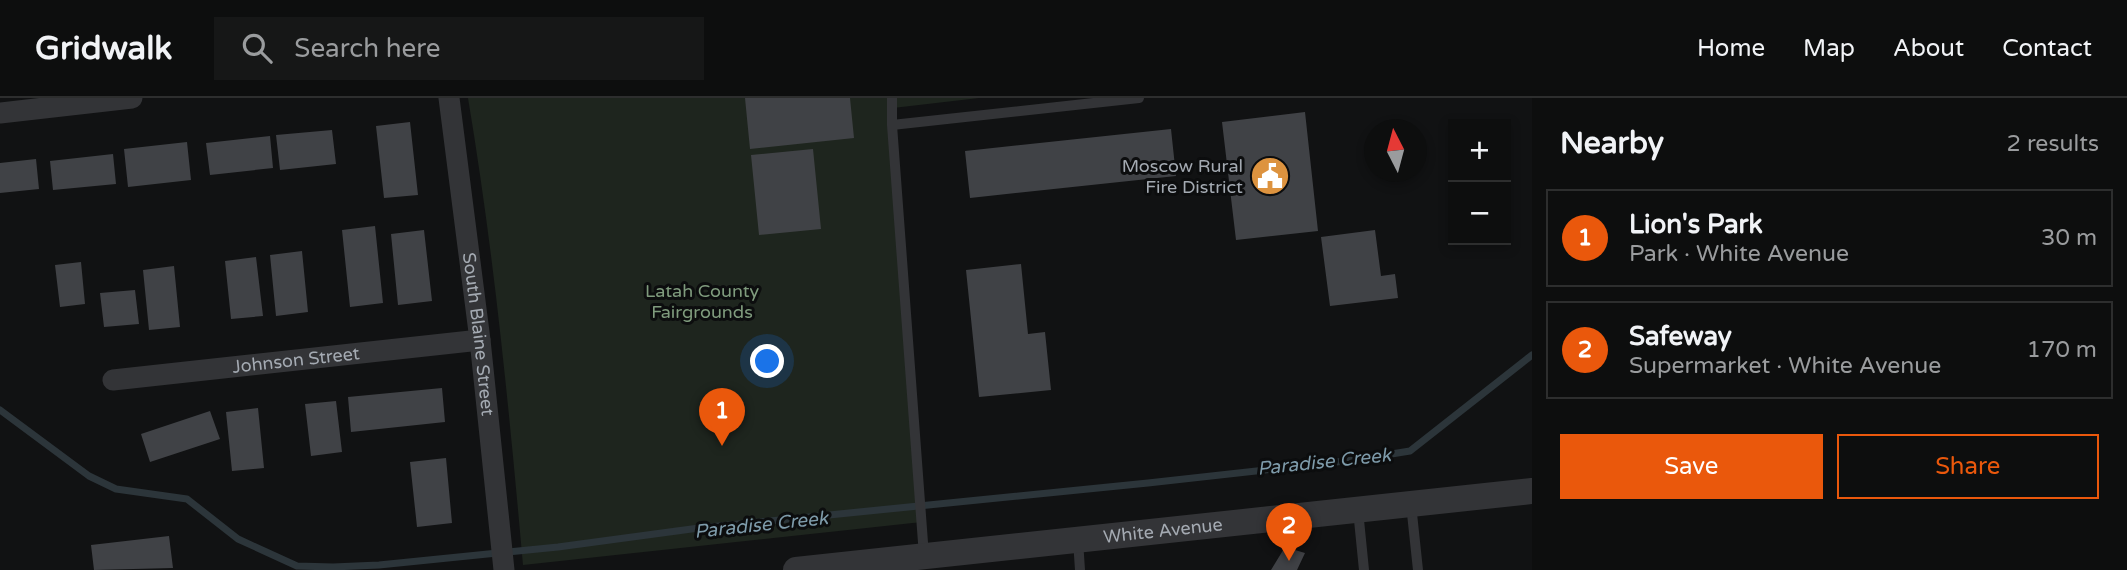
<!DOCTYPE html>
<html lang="en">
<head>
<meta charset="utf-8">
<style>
	:root { --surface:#0d0e0e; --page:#161717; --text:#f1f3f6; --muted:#9a9c9e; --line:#2d2e2e; --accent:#ea580c }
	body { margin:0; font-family:"Varela Round",sans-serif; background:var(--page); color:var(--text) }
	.controls { position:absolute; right:21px; top:21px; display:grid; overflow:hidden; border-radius:0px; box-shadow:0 4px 10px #0003 }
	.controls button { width:63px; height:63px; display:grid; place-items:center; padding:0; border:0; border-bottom:2px solid var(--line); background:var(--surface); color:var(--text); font:35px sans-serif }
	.compass { position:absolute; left:1364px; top:21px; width:63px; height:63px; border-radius:50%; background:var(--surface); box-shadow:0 4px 10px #0003; rotate:354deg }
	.you { position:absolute; left:768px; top:264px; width:24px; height:24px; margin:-18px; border:5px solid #fff; border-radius:50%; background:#1a73e8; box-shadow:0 0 0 10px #1a73e833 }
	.badge { display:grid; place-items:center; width:46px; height:46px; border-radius:50%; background:var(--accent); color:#fff; font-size:23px; font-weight:700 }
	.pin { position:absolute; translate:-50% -58px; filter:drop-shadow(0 2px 4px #0008) }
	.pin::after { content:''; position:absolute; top:37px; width:24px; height:21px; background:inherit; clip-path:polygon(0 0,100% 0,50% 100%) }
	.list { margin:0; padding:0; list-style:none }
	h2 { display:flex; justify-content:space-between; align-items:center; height:91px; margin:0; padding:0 28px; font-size:30px }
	h2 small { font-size:23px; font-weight:400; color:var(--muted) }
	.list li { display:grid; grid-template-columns:46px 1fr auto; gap:21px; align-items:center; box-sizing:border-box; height:98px; margin:0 14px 14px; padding:0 14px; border:2px solid var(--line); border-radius:0px }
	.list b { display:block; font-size:26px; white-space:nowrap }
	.list p { margin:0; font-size:23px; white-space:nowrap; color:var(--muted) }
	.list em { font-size:23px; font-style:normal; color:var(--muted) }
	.actions { display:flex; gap:14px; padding:21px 28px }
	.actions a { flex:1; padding:16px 0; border:2px solid var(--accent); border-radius:0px; text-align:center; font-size:24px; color:var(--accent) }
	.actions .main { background:var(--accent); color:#fff }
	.icon { flex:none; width:38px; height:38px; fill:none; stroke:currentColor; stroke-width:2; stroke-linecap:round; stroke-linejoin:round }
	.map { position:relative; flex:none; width:1532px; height:472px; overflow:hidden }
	header { display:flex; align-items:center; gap:42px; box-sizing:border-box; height:98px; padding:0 35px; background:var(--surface); border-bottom:2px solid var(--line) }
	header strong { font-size:33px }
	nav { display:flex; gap:38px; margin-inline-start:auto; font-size:24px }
	.search { width:490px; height:63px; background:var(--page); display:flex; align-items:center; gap:18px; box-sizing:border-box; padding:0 24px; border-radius:0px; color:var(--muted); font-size:26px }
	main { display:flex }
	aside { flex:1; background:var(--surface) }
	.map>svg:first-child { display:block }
</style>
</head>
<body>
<header>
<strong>Gridwalk</strong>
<div class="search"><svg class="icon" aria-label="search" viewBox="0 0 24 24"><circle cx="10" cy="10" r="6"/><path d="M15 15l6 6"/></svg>Search here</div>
<nav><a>Home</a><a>Map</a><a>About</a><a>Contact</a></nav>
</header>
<main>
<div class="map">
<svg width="1532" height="472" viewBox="0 0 1532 472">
	<rect width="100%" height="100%" fill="#111213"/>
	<path fill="#1e251e" d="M468 0H979L893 10 922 424 523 467C509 310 494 155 468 0Z"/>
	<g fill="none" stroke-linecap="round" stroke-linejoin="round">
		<path stroke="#2c353a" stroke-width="7" d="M0 312 89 378 116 391 187 401 238 441 297 468 333 469 379 467 558 449 699 430 1148 385 1354 362 1410 353 1532 257"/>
	</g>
	<path fill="#404246" d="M745 0H850L854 40 750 51Z
		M1305 14 1318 133 1236 142 1222 24Z
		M410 24 418 97 384 100 376 28Z
		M1171 31 1176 78 970 100 965 53Z
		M332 32 336 66 280 72 276 37Z
		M270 38 273 70 210 77 206 45Z
		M187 44 191 82 128 89 124 51Z
		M813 51 821 131 759 137 751 57Z
		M113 56 116 86 53 92 50 63Z
		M36 61 39 91 0 95V65Z
		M375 128 383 205 350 209 342 132Z
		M424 132 432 203 398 207 391 136Z
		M1375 132 1381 178 1395 176 1398 200 1330 208 1321 139Z
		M302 153 308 214 276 218 270 157Z
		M256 159 263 218 231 221 225 163Z
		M81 164 85 206 60 209 55 167Z
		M1021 166 1028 236 1045 234 1051 292 979 299 966 172Z
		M174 168 180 229 149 232 143 172Z
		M135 192 139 226 104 229 100 195Z
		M442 290 445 324 351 334 348 299Z
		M336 303 342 354 311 358 305 306Z
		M258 310 264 370 232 373 226 314Z
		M210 313 220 341 150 364 141 336Z
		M446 360 452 425 417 429 410 364Z
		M169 438 173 470 94 472 91 447Z
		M1285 449 1305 455 1297 472H1271Z"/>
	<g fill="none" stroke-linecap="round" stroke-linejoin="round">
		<path stroke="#333437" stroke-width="10" d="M892 0V27L924 458
			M892 27 1139 0
			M1411 406 1418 472
			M1358 412 1364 472
			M1078 442 1080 472"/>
		<g stroke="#333437" stroke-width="21">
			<path id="s1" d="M449 0 480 242 504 472"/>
			<path d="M0 15 132 0"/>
			<path id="s2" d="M113 282 480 242"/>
		</g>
		<path stroke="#333437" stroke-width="26" id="s3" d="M796 472 1532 393"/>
	</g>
	<defs>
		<g id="civic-disc" transform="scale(2.0125)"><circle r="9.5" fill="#dd933f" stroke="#0c0d0e"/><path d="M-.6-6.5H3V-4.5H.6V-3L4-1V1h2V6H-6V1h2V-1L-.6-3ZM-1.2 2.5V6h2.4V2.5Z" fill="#fff"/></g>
	</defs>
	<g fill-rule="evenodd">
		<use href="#civic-disc" x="1270" y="78"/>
	</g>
	<g text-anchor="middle" stroke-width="6" stroke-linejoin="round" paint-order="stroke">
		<g font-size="18" fill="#a4aab2" stroke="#0c0d0e" text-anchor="end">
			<text x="1243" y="74">Moscow Rural<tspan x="1243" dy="21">Fire District</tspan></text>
		</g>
		<g font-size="18" fill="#7f9b7d" stroke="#0c0d0e">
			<text x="702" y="199">Latah County<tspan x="702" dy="21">Fairgrounds</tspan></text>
		</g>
		<g font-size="18" fill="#a4aab2" stroke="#0c0d0e">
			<text dy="6" stroke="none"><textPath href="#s1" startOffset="238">South Blaine Street</textPath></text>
			<text dy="6" stroke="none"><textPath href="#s2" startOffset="184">Johnson Street</textPath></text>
			<text dy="6" stroke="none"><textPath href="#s3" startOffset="369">White Avenue</textPath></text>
		</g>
		<g font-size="19" font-style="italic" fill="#7e9baa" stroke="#0c0d0e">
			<text transform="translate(1324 363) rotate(-6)" y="7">Paradise Creek</text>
			<text transform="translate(761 426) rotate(-6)" y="7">Paradise Creek</text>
		</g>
	</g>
</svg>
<div class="controls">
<button>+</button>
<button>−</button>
</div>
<svg class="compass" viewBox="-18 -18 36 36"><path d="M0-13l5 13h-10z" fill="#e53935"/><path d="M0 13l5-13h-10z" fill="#9a9c9e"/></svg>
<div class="you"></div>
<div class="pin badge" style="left:722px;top:348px">1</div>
<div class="pin badge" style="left:1289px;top:463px">2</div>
</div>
<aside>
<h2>Nearby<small>2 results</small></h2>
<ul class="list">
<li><span class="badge">1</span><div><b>Lion's Park</b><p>Park · White Avenue</p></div><em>30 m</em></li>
<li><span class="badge">2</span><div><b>Safeway</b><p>Supermarket · White Avenue</p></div><em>170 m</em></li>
</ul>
<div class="actions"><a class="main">Save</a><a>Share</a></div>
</aside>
</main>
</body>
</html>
